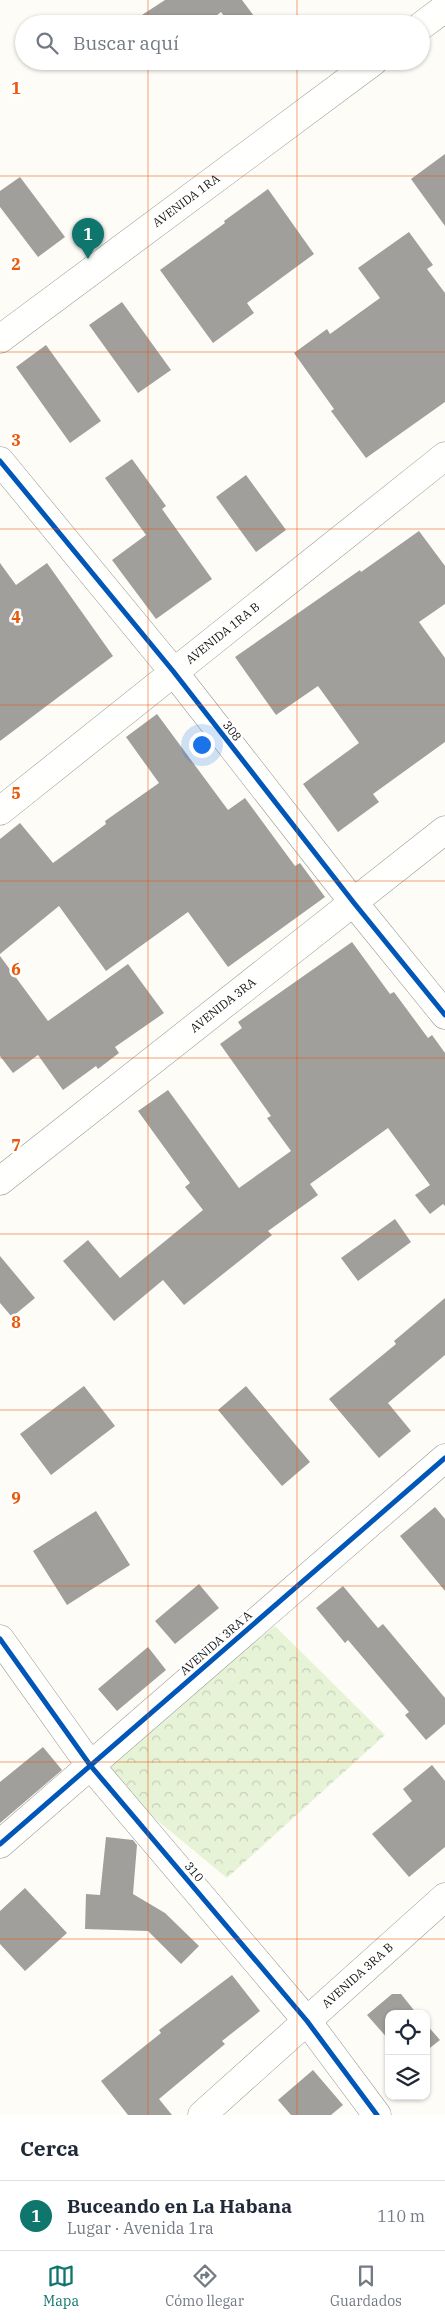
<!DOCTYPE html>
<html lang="es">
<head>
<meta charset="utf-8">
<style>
	:root { --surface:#fff; --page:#f6f6f7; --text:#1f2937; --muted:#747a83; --line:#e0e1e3; --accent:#0f766e }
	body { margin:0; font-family:"IBM Plex Serif",serif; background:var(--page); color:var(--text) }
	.controls { position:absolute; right:15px; bottom:15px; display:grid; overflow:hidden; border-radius:10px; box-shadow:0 1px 4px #0004 }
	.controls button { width:45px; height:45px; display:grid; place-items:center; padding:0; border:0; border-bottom:1px solid var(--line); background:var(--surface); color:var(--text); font:25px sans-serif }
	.you { position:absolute; left:201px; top:744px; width:18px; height:18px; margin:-12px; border:4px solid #fff; border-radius:50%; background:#1a73e8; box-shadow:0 0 0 8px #1a73e833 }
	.badge { display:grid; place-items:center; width:32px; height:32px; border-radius:50%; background:var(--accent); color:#fff; font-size:16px; font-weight:700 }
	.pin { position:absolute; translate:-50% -41px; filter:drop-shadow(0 1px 2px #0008) }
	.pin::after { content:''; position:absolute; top:26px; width:18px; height:15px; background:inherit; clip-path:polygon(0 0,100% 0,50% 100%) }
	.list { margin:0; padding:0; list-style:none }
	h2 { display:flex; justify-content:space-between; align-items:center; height:65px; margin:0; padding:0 20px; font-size:21px }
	h2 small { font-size:16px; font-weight:400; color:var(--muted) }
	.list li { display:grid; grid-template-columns:32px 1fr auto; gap:15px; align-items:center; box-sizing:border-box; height:70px; padding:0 20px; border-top:1px solid var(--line) }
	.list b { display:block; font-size:19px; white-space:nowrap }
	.list p { margin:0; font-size:16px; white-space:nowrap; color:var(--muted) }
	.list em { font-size:16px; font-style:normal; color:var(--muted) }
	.icon { flex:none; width:28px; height:28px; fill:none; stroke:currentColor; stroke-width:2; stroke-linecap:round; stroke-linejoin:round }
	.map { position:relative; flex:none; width:445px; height:2115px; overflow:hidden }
	.search { position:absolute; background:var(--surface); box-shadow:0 1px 4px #0004; left:15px; right:15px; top:15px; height:55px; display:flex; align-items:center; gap:12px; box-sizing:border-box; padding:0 18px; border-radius:28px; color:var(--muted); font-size:19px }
	.sheet { height:135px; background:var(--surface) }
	nav { display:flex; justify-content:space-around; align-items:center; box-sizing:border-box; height:70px; border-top:1px solid var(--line); background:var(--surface); font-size:14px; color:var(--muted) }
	nav a { display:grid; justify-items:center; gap:2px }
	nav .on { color:var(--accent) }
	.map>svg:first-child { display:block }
</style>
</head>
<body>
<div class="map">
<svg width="445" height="2115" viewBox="0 0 445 2115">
	<defs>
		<pattern id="park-crowns" width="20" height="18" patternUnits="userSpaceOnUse" patternTransform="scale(1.25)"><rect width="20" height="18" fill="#e7f3d7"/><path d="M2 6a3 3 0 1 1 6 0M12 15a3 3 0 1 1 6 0" fill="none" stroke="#c5cfb8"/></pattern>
	</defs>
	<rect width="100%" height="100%" fill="#fdfcf7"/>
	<path fill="url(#park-crowns)" d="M275 1626 385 1735 227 1878 90 1765Z"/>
	<path fill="#a19f9c" d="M165 0H242L260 24H230L221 12 206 24H128Z
		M445 154V226L411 179Z
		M20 177 65 237 38 257 0 207V191Z
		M268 189 314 254 247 303 254 313 213 343 160 270 225 223 224 221Z
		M409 232 433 265 427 269 445 293V402L366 458 331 411 334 409 294 353 327 329 330 334 380 298 358 268Z
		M122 302 171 370 138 393 89 325Z
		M46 345 101 421 70 443 16 367Z
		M132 459 166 506 162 509 212 579 156 619 112 560 146 535 105 478Z
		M246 475 286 530 256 552 216 497Z
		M419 531 445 566V604L419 622 445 658V742L373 794 379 802 338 832 303 784 359 743 318 686 276 715 235 657 360 570 361 572Z
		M0 563 16 585 47 563 113 656 0 741Z
		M157 714 228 810 245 798 295 866 300 863 325 897 228 967 188 912 106 971 59 906 0 954V839L20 823 53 863 106 824 105 821 159 783 126 737Z
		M352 942 390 994 394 992 428 1038 432 1035 445 1053V1206L443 1204 430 1214 415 1195 430 1185 388 1128 310 1184 318 1195 268 1231 272 1235 184 1305 163 1280 114 1321 63 1261 88 1240 120 1278 203 1210 185 1187 190 1183 138 1111 168 1090 239 1188 291 1151 267 1118 271 1116 220 1044 242 1028 238 1022Z
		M0 956 48 1021 128 964 164 1013 115 1047 119 1053 98 1069 96 1066 63 1090 38 1055 13 1073 0 1056Z
		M395 1219 411 1242 358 1281 341 1258Z
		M0 1256 35 1298 12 1317 0 1303Z
		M445 1298V1355L388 1403 411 1431 379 1458 329 1399 396 1344 394 1341Z
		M84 1386 115 1426 51 1475 20 1434Z
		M246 1386 310 1462 282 1486 218 1410Z
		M435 1507 445 1519V1591L400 1536Z
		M96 1511 130 1565 67 1605 33 1551Z
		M199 1584 219 1608 175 1644 155 1621Z
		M343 1586 378 1628 383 1624 445 1698V1724L426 1740 405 1715 409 1712 348 1640 345 1643 316 1608Z
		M148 1647 166 1670 117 1711 98 1689Z
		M43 1747 62 1770 0 1823V1782Z
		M432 1765 445 1781V1847L409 1877 372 1834 412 1801 403 1789Z
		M106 1837 133 1840 137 1845 133 1894 165 1913 199 1946 181 1964 148 1931 85 1929 86 1894 100 1895Z
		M25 1888 67 1933 25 1971 0 1944V1911Z
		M232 1975 260 2011 222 2041 225 2044 159 2099 172 2115H128L101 2081 161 2033 159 2030Z
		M392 1994H401L417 2014H389V2040L367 2015Z
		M426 2024 440 2040 426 2051Z
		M313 2070 343 2105 331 2115H291L278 2100Z"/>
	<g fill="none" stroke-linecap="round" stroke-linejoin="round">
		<g stroke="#979795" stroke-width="29">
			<g id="minor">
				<path id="s1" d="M0 811 445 456"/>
				<path id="s2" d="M0 1181 445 830"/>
				<path d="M0 1639 90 1765 307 2021 377 2115"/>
				<path d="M0 1844 445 1458"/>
				<path id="s3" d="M202 2115 445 1897"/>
			</g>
		</g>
		<g stroke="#979795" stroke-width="29">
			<g id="tertiary">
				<path d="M421 26 445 8"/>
				<path id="s4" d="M0 339 374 61"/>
				<path d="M0 461 173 671 354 903 445 1015"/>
			</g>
		</g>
		<use href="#minor" stroke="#fffffe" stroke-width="28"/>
		<use href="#tertiary" stroke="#fffffe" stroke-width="28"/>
		<g stroke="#fff" stroke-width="8">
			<path id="cycleway" d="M0 461 173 671 354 903 445 1015
				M0 1639 90 1765 307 2021 377 2115
				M0 1844 445 1458"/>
		</g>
		<use href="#cycleway" stroke="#0057b8" stroke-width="5"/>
	</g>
	<path fill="none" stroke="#e8590c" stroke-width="1" stroke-opacity="0.55" d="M148 0V24M297 0V24M148 61V2115M297 61V2115M0 176H445M0 352H445M0 529H445M0 705H445M0 881H445M0 1058H445M0 1234H445M0 1410H445M0 1586H445M0 1762H445M0 1939H445"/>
	<g text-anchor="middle" stroke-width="5" stroke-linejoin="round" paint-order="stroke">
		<g font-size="12" fill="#111" stroke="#fff">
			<text dy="4" stroke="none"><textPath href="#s4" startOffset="232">AVENIDA 1RA</textPath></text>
			<text dy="4" stroke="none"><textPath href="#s1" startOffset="285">AVENIDA 1RA B</textPath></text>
			<text transform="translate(232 731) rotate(52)" y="4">308</text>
			<text dy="4" stroke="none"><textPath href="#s2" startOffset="284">AVENIDA 3RA</textPath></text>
			<text transform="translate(216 1643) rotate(-41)" y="4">AVENIDA 3RA A</text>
			<text transform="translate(194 1872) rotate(50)" y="4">310</text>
			<text dy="4" stroke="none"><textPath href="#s3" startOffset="209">AVENIDA 3RA B</textPath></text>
		</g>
	</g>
	<g font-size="16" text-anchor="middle" font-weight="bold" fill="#e8590c" stroke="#fff" stroke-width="5" stroke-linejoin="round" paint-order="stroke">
		<text x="16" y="94">1</text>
		<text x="16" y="270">2</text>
		<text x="16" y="446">3</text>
		<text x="16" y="623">4</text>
		<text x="16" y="799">5</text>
		<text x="16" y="975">6</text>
		<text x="16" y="1151">7</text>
		<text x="16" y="1328">8</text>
		<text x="16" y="1504">9</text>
	</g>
</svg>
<div class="controls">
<button><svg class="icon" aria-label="locate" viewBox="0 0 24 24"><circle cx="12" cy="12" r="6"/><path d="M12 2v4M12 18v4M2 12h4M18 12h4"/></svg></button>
<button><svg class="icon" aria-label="layers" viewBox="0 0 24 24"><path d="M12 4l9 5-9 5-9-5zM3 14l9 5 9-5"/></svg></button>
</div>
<div class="you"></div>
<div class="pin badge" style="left:88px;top:259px">1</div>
<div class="search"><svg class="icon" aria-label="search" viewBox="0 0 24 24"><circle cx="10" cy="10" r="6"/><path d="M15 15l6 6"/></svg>Buscar aquí</div>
</div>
<section class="sheet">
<h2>Cerca<small></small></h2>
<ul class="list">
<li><span class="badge">1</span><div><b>Buceando en La Habana</b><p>Lugar · Avenida 1ra</p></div><em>110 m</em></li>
</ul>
</section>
<nav>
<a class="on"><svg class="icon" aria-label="map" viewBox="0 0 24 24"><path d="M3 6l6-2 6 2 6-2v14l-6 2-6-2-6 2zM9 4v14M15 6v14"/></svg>Mapa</a>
<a><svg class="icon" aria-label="directions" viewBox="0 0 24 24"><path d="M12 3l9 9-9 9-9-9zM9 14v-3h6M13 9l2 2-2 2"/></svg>Cómo llegar</a>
<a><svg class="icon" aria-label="saved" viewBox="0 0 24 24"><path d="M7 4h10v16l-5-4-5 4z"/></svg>Guardados</a>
</nav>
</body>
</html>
